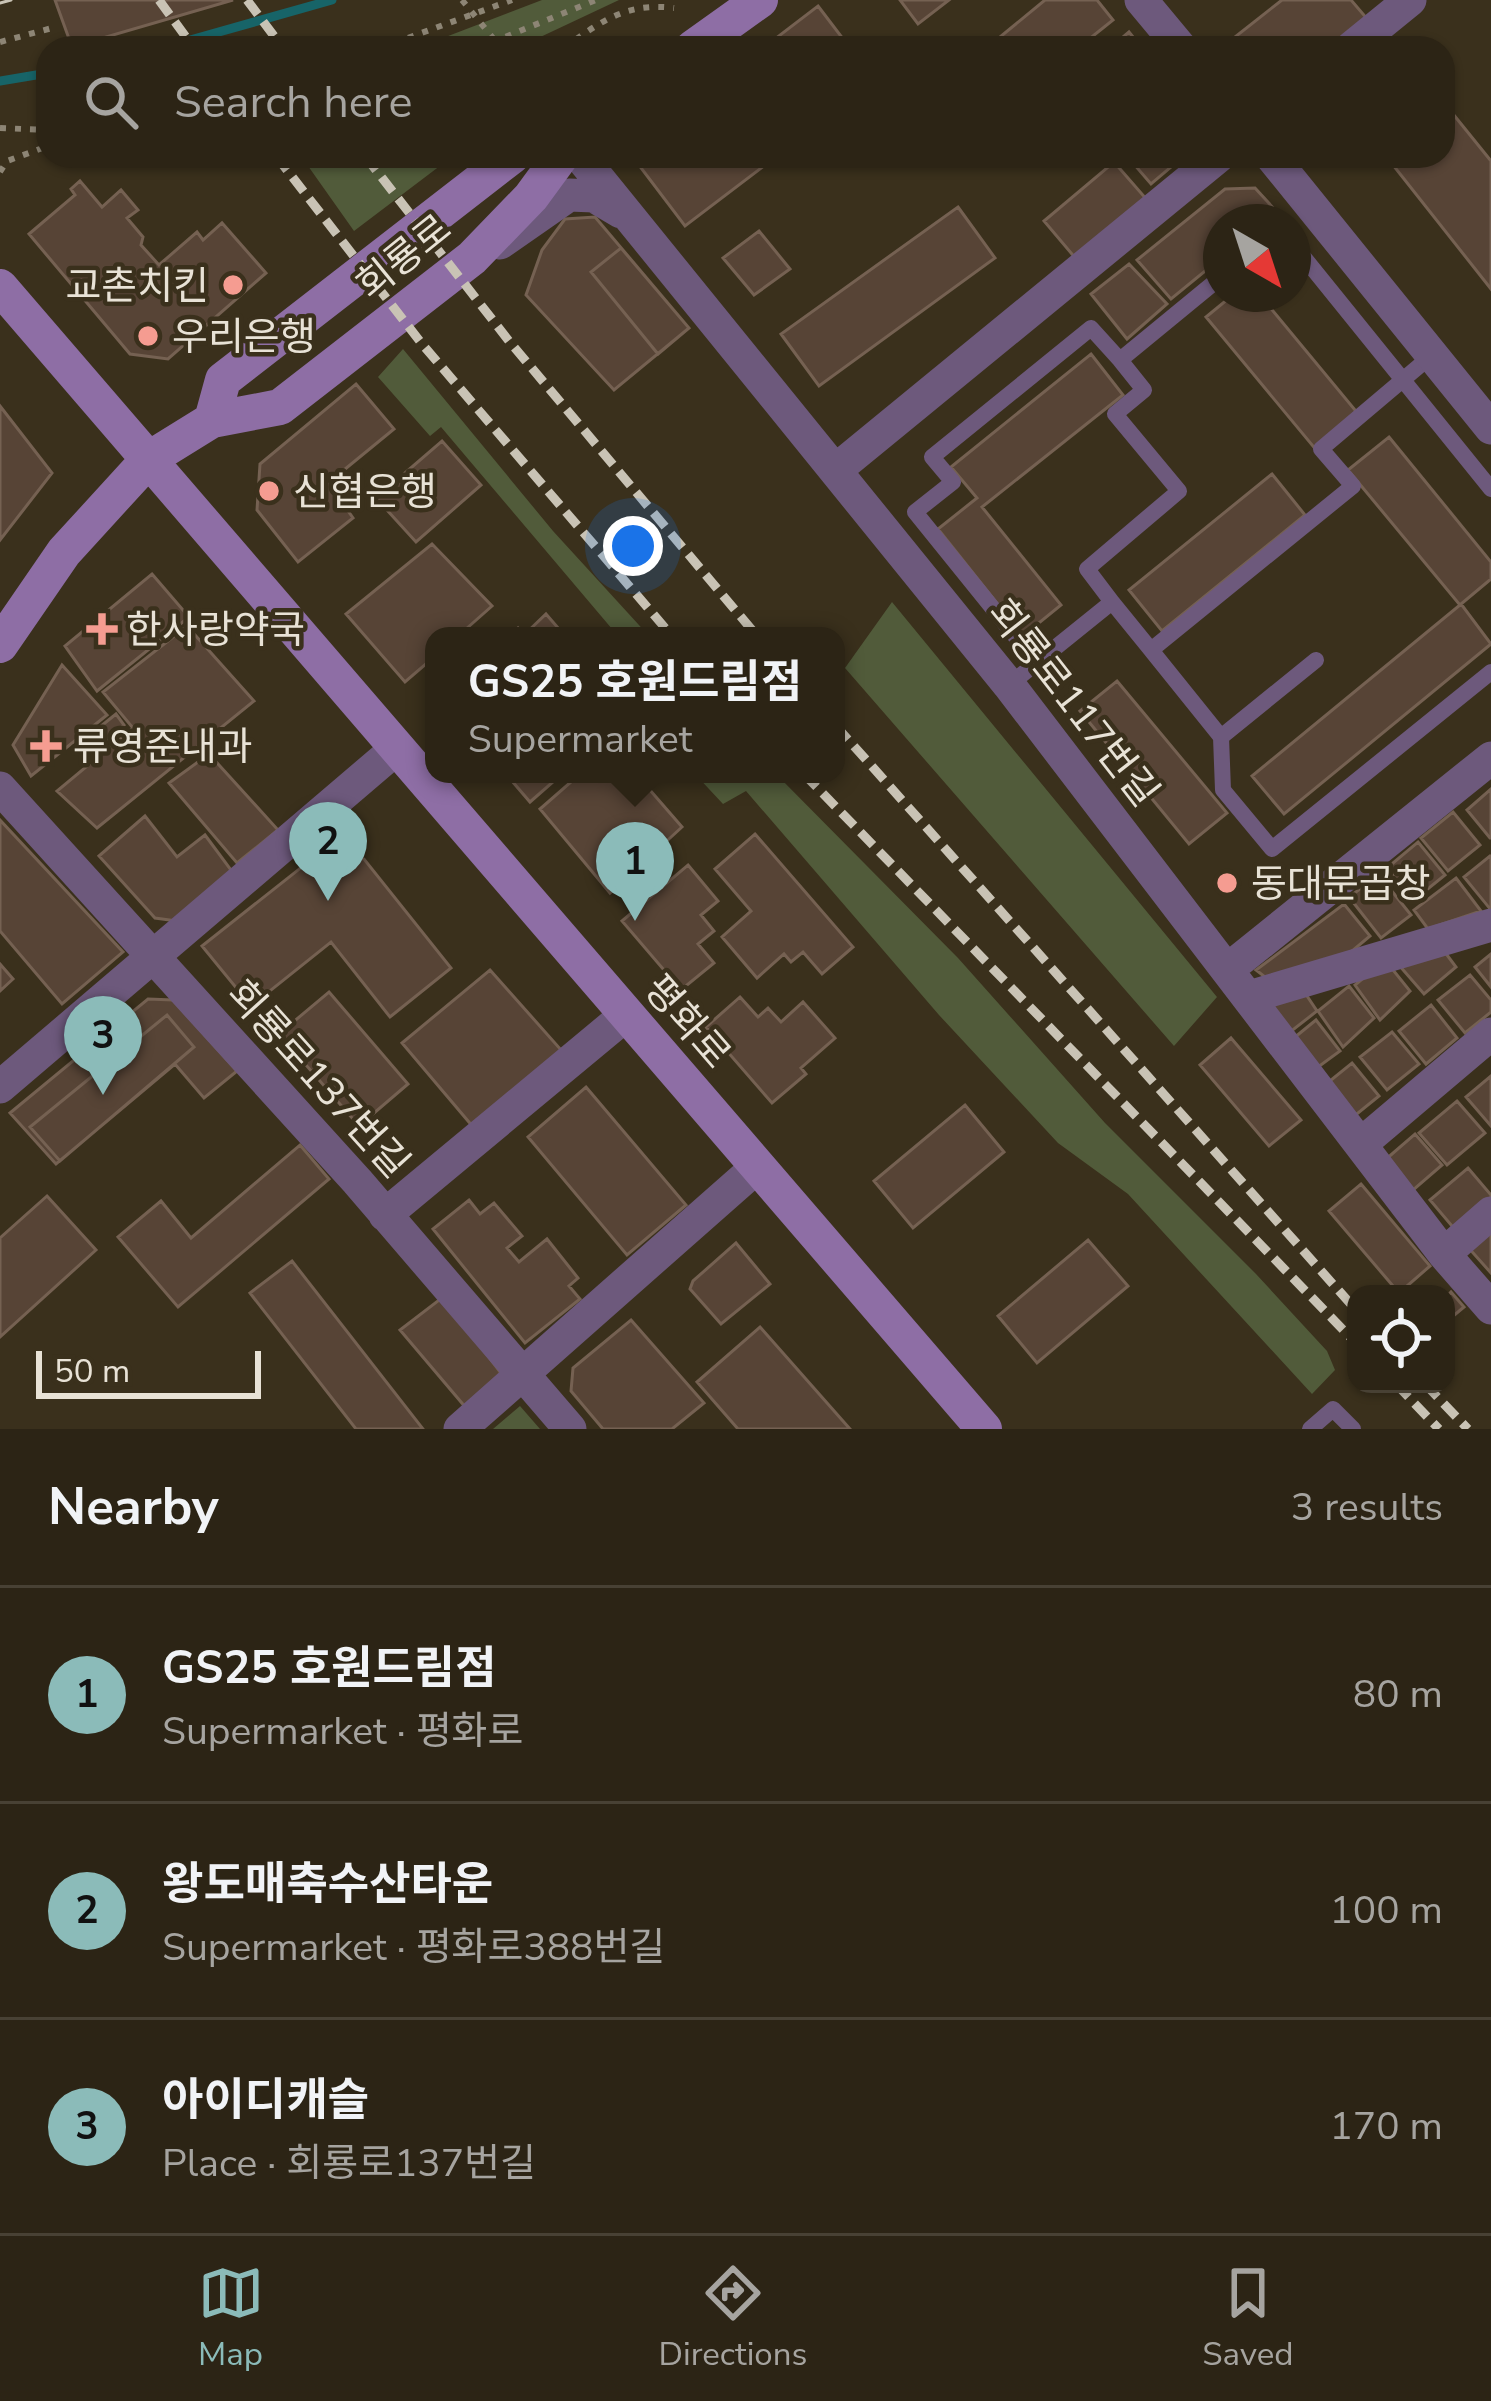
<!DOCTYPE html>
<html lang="en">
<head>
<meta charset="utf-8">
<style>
	:root { --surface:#2c2415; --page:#383022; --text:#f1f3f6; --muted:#a6a4a0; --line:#484134; --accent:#8bbbb9 }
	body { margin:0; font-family:"Nunito Sans","Noto Sans KR",sans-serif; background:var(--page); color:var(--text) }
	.controls { position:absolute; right:36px; bottom:36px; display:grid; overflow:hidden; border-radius:24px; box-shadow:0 3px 9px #0004 }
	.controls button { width:108px; height:108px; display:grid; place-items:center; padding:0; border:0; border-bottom:3px solid var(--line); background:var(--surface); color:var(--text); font:60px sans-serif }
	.compass { position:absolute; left:1203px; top:204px; width:108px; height:108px; border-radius:50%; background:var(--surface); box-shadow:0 3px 9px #0004; rotate:141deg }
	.scale { position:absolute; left:36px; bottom:30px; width:225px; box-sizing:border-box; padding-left:12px; border:6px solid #e8e2d6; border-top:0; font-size:33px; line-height:42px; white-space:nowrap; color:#e8e2d6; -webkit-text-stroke:9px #3a301c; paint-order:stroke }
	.you { position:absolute; left:633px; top:546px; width:42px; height:42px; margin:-30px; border:9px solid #fff; border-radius:50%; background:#1a73e8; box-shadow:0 0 0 18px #1a73e833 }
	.badge { display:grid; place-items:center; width:78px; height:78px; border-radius:50%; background:var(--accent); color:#111; font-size:39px; font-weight:700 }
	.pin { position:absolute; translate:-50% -99px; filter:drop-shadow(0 3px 6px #0008) }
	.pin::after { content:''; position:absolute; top:63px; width:42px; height:36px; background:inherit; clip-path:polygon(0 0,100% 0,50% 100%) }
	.popup { position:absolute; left:425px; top:627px; width:420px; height:156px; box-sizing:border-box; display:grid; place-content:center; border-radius:24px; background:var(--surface); filter:drop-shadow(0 3px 9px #0005); font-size:39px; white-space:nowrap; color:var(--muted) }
	.popup b { font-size:45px; color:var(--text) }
	.popup::after { content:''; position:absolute; left:50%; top:100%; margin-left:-24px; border:24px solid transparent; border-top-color:var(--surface) }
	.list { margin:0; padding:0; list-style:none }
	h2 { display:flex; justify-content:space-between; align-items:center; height:156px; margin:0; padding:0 48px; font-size:51px }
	h2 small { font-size:39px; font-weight:400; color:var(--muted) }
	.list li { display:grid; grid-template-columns:78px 1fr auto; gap:36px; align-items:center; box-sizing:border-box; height:216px; padding:0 48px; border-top:3px solid var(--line) }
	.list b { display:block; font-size:45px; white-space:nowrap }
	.list p { margin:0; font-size:39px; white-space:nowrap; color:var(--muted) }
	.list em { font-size:39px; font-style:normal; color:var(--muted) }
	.icon { flex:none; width:66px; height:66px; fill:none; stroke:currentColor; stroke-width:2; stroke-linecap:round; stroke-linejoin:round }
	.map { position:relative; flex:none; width:1491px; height:1429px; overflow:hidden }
	.search { position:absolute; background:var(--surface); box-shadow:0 3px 9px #0004; left:36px; right:36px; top:36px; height:132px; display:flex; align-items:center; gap:30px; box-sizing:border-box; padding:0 42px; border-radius:36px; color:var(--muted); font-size:45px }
	.sheet { height:804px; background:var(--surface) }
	nav { display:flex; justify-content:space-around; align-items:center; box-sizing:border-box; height:168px; border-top:3px solid var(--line); background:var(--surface); font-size:33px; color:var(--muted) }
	nav a { display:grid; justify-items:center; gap:6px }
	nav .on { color:var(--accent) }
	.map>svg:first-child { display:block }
</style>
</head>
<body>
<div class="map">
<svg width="1491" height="1429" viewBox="0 0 1491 1429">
	<rect width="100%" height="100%" fill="#3a301c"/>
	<path fill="#515b3a" d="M542 0H619L517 48H417Z
		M301 156H453L354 231Z
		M403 349 553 531 649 636H618L441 427 430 436 378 377Z
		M892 602 1217 997 1174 1046 845 668Z
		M695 774H776L958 958 1105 1123 1256 1274 1327 1351 1335 1370 1312 1394 1128 1194 1058 1143 939 1015 746 791 723 804Z
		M520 1406 540 1429H493Z"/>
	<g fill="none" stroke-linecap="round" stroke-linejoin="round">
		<path stroke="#176468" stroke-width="9" d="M162 48 332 0
			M0 81 48 73"/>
	</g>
	<path fill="#574436" stroke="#756152" stroke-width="3" d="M55 0H233L72 47Z
		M900 0H949L918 24Z
		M1045 0H1097L1113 20 1078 48H1009L1000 37Z
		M1282 0H1351L1369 21 1337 48H1221Z
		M818 6 850 48H763Z
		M1129 32 1142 48H1110Z
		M1449 109 1491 161V289L1389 160 1394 156H1443V115Z
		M632 156H777L685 226Z
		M1127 156H1184L1151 184Z
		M1114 162 1148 201 1077 260 1044 221Z
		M80 181 102 207 121 190 138 210 127 218 143 237 141 245 159 265 197 232 203 240 222 223 266 273 168 359 130 354 29 234 75 195 71 189Z
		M1255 188 1277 212 1265 222H1221V258L1171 299 1137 260 1225 189Z
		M958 207 995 258 819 386 781 334Z
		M595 217 689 328 614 390 526 295 542 250 565 219Z
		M759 231 790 269 754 295 723 258Z
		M621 248 689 328 658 354 591 272Z
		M1129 264 1167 304 1127 339 1091 294Z
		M1234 294H1259L1360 416 1317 451 1206 317Z
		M1091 354 1123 395 982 507 1061 605 1023 636 938 529 977 498 951 467Z
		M356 384 394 429 339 474 358 497 346 508 353 518 298 562 257 510 260 464Z
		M0 406 52 473 0 540Z
		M1389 437 1491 562V579L1461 604 1491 644 1284 814 1252 776 1460 605 1348 470Z
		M442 441 481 485 416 542 376 498Z
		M1272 474 1305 515 1162 631 1129 590Z
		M432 544 492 606 458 636H434V657L405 682 346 614Z
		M152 574 189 617 97 691 65 646Z
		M546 614 565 636H509L518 628 524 635Z
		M187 626 254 701 97 828 57 791 133 728 103 692Z
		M62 665 107 715 31 776 13 745Z
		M1117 681 1227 813 1189 844 1080 711Z
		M116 714 124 725 99 746 90 735Z
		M209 754 278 830 237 863 169 783Z
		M506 774H562L530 802Z
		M580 774H636L682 827 610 893 540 809Z
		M1491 789V838H1490L1467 810Z
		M1453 812 1480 845 1448 871 1421 838Z
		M145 816 177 857 205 835 234 874 184 922 155 918 99 856Z
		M0 820 123 952 62 1004 0 931Z
		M755 834 853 947 822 974 803 952 791 962 784 954 757 978 722 937 751 911 715 869Z
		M1418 842 1445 875 1413 901 1387 868Z
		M322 851 364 859 451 968 390 1017 331 942 251 1006 202 946Z
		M1490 856 1491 857V910L1464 877Z
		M688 865 718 901 701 915 714 931 698 944 714 963 681 990 622 921Z
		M1379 875 1411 915 1381 938 1349 897Z
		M1456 878 1481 911 1428 929 1414 910Z
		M1344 904 1370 936 1339 962 1274 984 1256 970Z
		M1444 951 1456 967 1424 994 1398 964Z
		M1491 954V987L1475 967Z
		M1385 960 1410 991 1380 1020 1355 985Z
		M0 964 13 979 0 991Z
		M490 970 562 1051 474 1128 402 1043Z
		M1470 975 1491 1000V1012L1465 1033 1438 1000Z
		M1349 986 1374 1018 1343 1047 1318 1011Z
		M329 992 408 1084 359 1126 279 1034Z
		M1305 993 1317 1011 1285 1036 1262 1008Z
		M740 997 758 1017 768 1008 781 1022 803 1002 835 1038 801 1068 806 1074 772 1103 706 1027Z
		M148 999 173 1000 237 1071 204 1098 175 1064 56 1164 10 1113Z
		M1431 1005 1457 1038 1426 1064 1399 1031Z
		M167 1015 194 1047 60 1161 30 1127Z
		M1316 1020 1340 1051 1314 1070 1289 1042Z
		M1392 1032 1419 1064 1387 1090 1360 1057Z
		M1231 1038 1301 1120 1269 1146 1200 1065Z
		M1352 1063 1379 1096 1347 1122 1320 1089Z
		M1491 1076V1126L1466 1097Z
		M586 1087 686 1205 627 1255 528 1137Z
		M1457 1101 1485 1133 1447 1165 1419 1133Z
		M965 1105 1004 1152 913 1228 874 1181Z
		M1415 1134 1442 1165 1412 1191 1385 1160Z
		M300 1145 329 1179 178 1307 118 1237 161 1201 191 1238Z
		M1468 1168 1491 1195V1203L1457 1232 1430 1200Z
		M1361 1184 1430 1266 1399 1293 1329 1211Z
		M47 1196 96 1250 0 1337V1238Z
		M469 1200 480 1214 494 1203 522 1236 507 1248 519 1262 547 1239 578 1278 569 1286 580 1299 525 1343 433 1229Z
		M1491 1224V1273L1466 1245Z
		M1088 1240 1128 1286 1037 1363 998 1316Z
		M736 1243 770 1284 721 1324 690 1289 693 1281Z
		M292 1261 423 1429H356L250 1293Z
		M1451 1292 1464 1307 1446 1322V1297Z
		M443 1297 504 1377 467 1409 400 1330Z
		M631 1320 704 1403 672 1429H603L571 1391 573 1368Z
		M760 1327 850 1429H738L697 1382Z"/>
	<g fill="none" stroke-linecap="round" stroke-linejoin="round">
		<path stroke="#8d8575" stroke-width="6" stroke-dasharray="6 9" stroke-linecap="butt" d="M0 42 52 28
			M380 48 512 0
			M478 48 596 0
			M564 48C600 22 626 2 674 8
			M0 128 48 130
			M0 172 7 161 48 146"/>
		<path stroke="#6d597c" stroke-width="16" d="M1293 244 1491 489
			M1112 602 1087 569 1179 491 1115 414 1144 390 1120 360
			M1151 650 1221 737 1223 790 1272 849 1491 672
			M1037 663 915 512 953 482 932 457 1091 328 1120 360 1221 277
			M1009 685 1112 602 1151 650 1353 486 1321 449 1431 356
			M1221 737 1316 660
			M1310 1429 1333 1409 1353 1429"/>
		<path stroke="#6d597c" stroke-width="33" d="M1141 0 1181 48
			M1351 48 1410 0
			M580 156 1009 685 1444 1254 1491 1308
			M1271 156 1491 428
			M500 243 569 195 594 196 621 212
			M837 469 1219 156
			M0 788 357 1181 570 1429
			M1227 970 1491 758
			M1249 997 1491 925
			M0 1087 396 749
			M1361 1144 1491 1034
			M385 1215 627 1014
			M1444 1254 1491 1213
			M460 1429 758 1166"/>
		<path stroke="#8e6ea5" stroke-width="36" d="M693 48 760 0
			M0 287 984 1429
			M212 420 223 380 512 156
			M0 645 64 552 149 459 212 420 280 407 472 258 531 197 561 156"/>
		<path stroke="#c9c3b5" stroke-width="3" d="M0 3 11 0"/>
		<path stroke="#c9c3b5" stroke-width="9" stroke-dasharray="18 9" stroke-linecap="butt" d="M159 0 194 48
			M247 0 283 48
			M276 156 422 344 672 636
			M365 156 509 341 757 636
			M836 726 1356 1310
			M804 774 1356 1343
			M1396 1384 1439 1429
			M1425 1384 1468 1429"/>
		<path stroke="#8d8575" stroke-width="6" stroke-dasharray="6 9" stroke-linecap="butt" d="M462 0 501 48"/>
	</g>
	<g fill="#f59c91" stroke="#3a301c" stroke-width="4.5">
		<circle cx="233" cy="285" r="12"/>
		<circle cx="148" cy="336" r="12"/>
		<circle cx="269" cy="491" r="12"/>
		<path d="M96 611h12v12h12v12h-12v12h-12v-12h-12v-12h12z"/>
		<path d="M40 728h12v12h12v12h-12v12h-12v-12h-12v-12h12z"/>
		<circle cx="1227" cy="883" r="12"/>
	</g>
	<g text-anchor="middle" stroke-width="9" stroke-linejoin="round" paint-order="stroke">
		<g font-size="39" fill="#e8e2d6" stroke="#3a301c">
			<text transform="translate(403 256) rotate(-39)" y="14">회룡로</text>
			<text transform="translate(1074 702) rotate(52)" y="14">회룡로117번길</text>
			<text transform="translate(688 1021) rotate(49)" y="14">평화로</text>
			<text transform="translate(319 1078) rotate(48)" y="14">회룡로137번길</text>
		</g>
		<g font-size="39" fill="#e8e2d6" stroke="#3a301c" text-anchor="start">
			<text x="209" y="299" text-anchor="end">교촌치킨</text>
			<text x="172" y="350">우리은행</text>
			<text x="293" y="505">신협은행</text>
			<text x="126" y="643">한사랑약국</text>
			<text x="73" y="760">류영준내과</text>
			<text x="1251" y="897">동대문곱창</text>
		</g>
	</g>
</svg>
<div class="controls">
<button><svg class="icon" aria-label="locate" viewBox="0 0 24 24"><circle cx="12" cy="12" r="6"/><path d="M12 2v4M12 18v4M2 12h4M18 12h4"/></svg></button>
</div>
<svg class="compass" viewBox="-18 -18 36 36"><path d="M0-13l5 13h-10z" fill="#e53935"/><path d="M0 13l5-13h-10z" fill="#a6a4a0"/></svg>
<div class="scale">50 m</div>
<div class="you"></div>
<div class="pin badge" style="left:635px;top:921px">1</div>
<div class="popup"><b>GS25 호원드림점</b>Supermarket</div>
<div class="pin badge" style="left:328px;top:901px">2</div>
<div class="pin badge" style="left:103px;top:1095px">3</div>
<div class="search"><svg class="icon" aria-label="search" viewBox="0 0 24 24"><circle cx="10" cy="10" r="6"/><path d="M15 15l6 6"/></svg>Search here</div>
</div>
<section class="sheet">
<h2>Nearby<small>3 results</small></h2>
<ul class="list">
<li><span class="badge">1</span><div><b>GS25 호원드림점</b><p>Supermarket · 평화로</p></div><em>80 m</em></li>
<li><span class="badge">2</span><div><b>왕도매축수산타운</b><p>Supermarket · 평화로388번길</p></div><em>100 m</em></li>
<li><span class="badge">3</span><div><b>아이디캐슬</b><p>Place · 회룡로137번길</p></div><em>170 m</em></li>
</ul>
</section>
<nav>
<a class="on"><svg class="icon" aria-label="map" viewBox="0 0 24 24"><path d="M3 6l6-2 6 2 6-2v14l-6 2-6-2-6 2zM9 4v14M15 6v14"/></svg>Map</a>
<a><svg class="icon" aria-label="directions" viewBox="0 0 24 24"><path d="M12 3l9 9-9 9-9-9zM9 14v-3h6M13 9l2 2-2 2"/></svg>Directions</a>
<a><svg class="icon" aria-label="saved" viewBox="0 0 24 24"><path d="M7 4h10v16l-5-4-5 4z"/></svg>Saved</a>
</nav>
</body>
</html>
